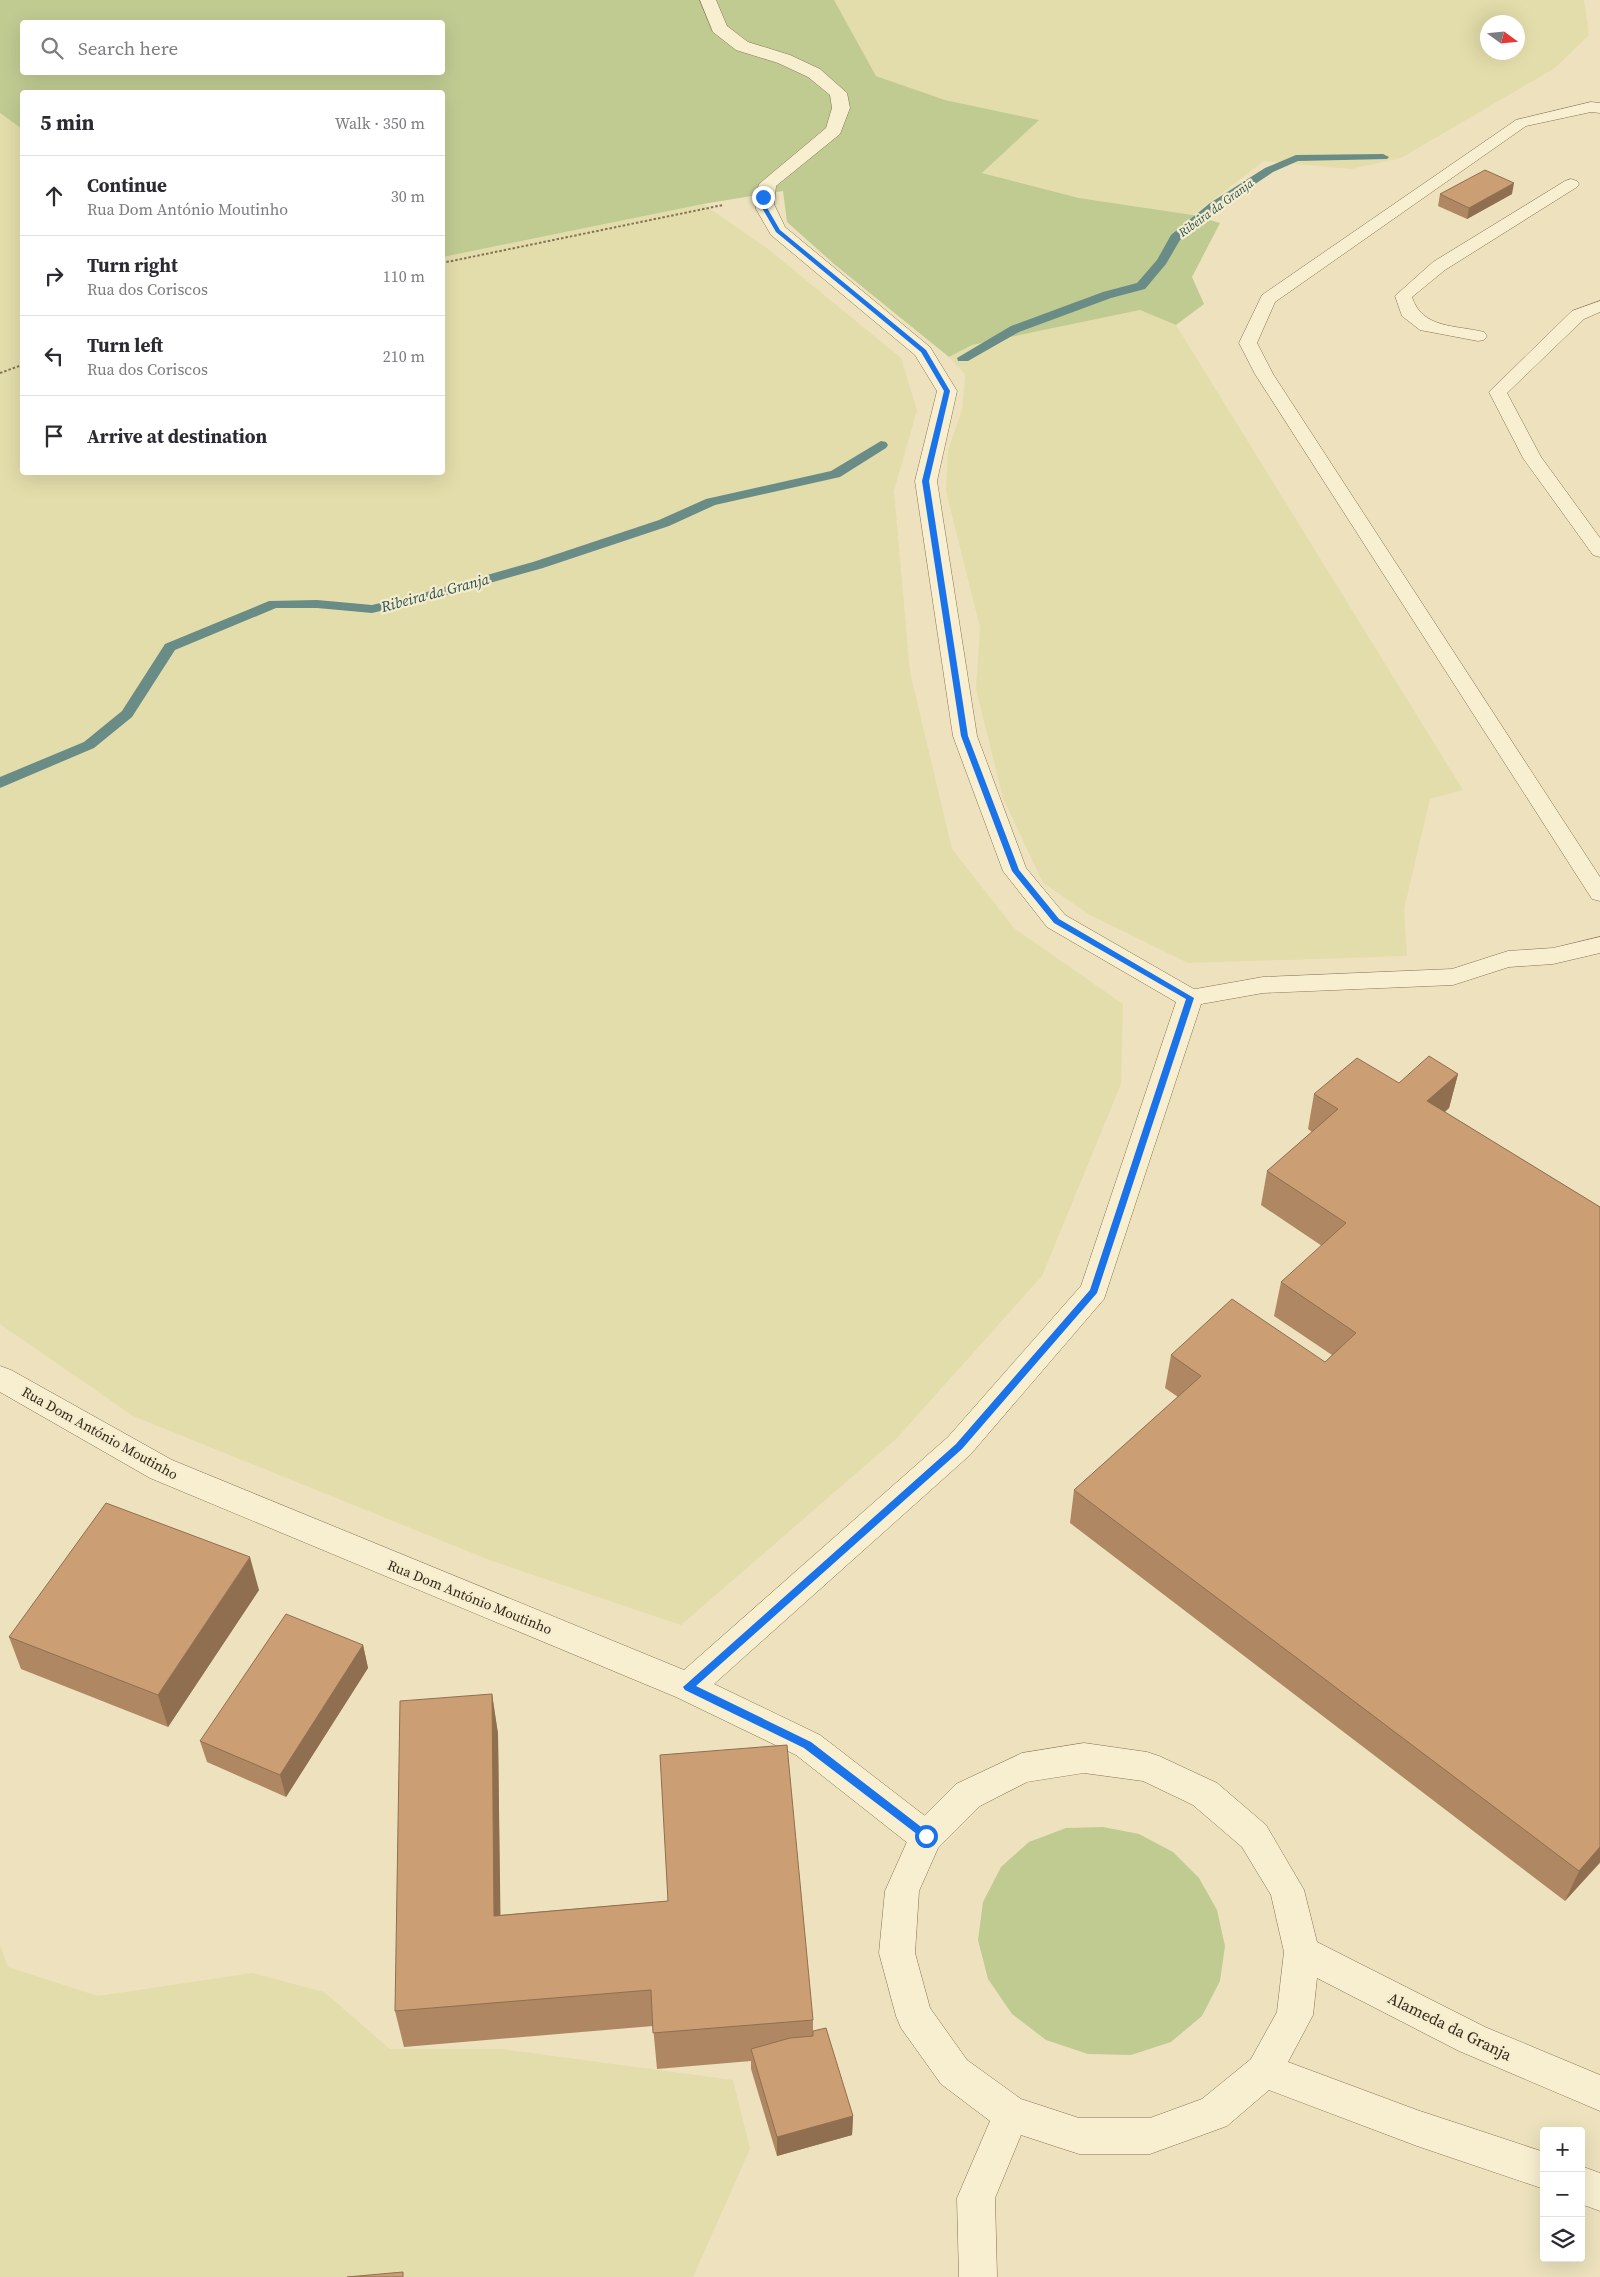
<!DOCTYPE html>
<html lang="en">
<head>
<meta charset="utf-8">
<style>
	:root { --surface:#fff; --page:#f7f7f7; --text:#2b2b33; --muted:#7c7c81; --line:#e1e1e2 }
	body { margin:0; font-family:"Source Serif 4",serif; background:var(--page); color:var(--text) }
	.controls { position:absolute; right:15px; bottom:15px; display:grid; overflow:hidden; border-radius:5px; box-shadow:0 5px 20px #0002 }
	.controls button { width:45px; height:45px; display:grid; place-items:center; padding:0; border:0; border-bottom:1px solid var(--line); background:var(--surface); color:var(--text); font:25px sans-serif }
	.compass { position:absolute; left:1480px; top:15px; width:45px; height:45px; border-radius:50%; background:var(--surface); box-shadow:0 5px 20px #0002; rotate:105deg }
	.stop { position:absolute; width:15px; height:15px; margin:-11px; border:4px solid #1a73e8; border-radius:50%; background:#fff }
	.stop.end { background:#1a73e8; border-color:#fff; box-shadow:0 1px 5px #0008 }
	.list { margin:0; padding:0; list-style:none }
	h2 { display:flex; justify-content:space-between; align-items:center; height:65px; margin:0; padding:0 20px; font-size:21px }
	h2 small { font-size:16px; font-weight:400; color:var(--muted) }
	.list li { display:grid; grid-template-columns:32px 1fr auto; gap:15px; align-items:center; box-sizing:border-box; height:80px; padding:0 20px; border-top:1px solid var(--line) }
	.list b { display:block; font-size:19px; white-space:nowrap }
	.list p { margin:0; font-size:16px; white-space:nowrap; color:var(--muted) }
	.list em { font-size:16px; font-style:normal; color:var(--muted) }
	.icon { flex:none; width:28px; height:28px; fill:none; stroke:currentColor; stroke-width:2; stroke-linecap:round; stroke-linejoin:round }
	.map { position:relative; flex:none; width:1600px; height:2277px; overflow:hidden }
	.search { position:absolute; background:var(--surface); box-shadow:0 5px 20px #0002; left:20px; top:20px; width:425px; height:55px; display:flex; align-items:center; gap:12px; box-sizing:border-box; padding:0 18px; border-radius:5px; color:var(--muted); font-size:19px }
	.panel { position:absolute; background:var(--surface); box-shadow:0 5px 20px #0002; left:20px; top:90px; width:425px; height:385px; border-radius:5px }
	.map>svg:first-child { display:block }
</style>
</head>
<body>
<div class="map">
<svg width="1600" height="2277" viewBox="0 0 1600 2277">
	<rect width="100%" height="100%" fill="#ede2bd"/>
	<path fill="#e3ddab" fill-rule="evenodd" d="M834 0H1584L1589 35 1555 68 1401 158 1351 169 1264 161 1193 215 1079 198 982 173 1039 120 945 100 876 76ZM1488 22H1518V52H1488Z
		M0 113 22 129V472H442L443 257 703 204 768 249 901 358 917 410 894 491 910 672 952 849 1014 928 1123 1004 1121 1084 1042 1276 897 1438 681 1625 492 1561 133 1416 0 1324Z
		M1140 310 1176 325 1463 790 1430 799 1404 909 1407 956 1188 963 1090 915 1043 883 1003 798 976 689 980 627 946 491 948 450 962 410 965 374 949 357 972 345Z
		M0 1945 8 1967 98 1996 252 1973 324 1992 390 2049H501L733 2080 750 2149 693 2277H0Z"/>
	<path fill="#c0cb92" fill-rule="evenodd" d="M0 0H834L876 76 945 100 1039 120 982 173 1079 198 1193 215 1220 223 1192 277 1204 304 1176 325 1140 310 972 345 949 357 834 264 787 222 783 191 703 204 443 257 442 92H22V129L0 113ZM22 22H442V72H22Z
		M1103 1827 1139 1834 1173 1852 1199 1878 1217 1910 1225 1946 1220 1981 1202 2016 1171 2042 1131 2055 1088 2054 1046 2040 1012 2014 988 1979 978 1940 983 1902 1001 1867 1029 1842 1066 1828Z"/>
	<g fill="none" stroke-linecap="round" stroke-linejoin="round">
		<path fill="#698c86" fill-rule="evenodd" d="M1383 154 1389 157 1387 159 1298 161 1273 172 1218 209 1180 240 1166 264 1145 289 1111 298 1019 332 968 361H958L957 358 1011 326 1103 292 1137 283 1157 260 1171 235 1210 203 1265 168 1296 155Z
			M881 441 886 442 888 445 886 448 840 477 715 505 669 526 543 568 436 598 372 613 317 608H276L175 650 132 717 94 748 0 788V777L84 742 122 711 165 644 269 601 317 600 372 605 427 592 533 562 659 520 706 499 831 471Z"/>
		<g stroke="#857257" stroke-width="1">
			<path id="service" d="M1591 102 1600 103V113L1591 112 1526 126 1275 302 1257 343 1273 374 1600 877V901L1592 899 1255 374 1239 343 1262 295 1516 120Z
				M1571 179 1577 181 1579 184 1577 187 1445 270 1412 297C1422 329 1456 325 1484 332L1487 336 1484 340 1478 341 1420 330 1402 316 1395 296 1433 262 1565 181Z
				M1600 301V312L1584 319 1507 393 1541 457 1600 538V557L1593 555 1523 458 1489 392 1572 311Z
				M1600 937V953L1553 964 1509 967 1453 985 1263 993 1190 1006 1182 1004 1179 998 1182 992 1190 990 1263 977 1452 969 1508 951 1553 948Z"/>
		</g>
		<g stroke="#857257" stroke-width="1">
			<path id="minor" d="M700 0H716L727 26 748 42 790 55 820 69 847 93 850 108 840 134 776 186 774 204 785 227 930 347 957 391 937 481 977 736 1026 868 1065 915 1199 992 1203 998 1104 1299 970 1455 714 1684 820 1735 938 1826 943 1837 938 1848 926 1853 914 1848 796 1755 676 1697 150 1478 0 1392V1366L11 1370 172 1460 684 1670 948 1437 1081 1286 1176 1002 1047 927 1003 871 953 736 915 481 937 391 915 355 771 235 756 209 755 198 759 184 826 128 832 108 830 95 808 77 778 63 736 50 713 32Z"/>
		</g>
		<g stroke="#857257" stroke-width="1">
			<path id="tertiary" d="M1084 1743 1147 1752 1159 1756 1217 1783 1266 1825 1304 1890 1317 1942 1485 2027 1600 2075V2111L1459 2051 1317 1978 1313 2015 1288 2062 1417 2110 1544 2152V2189L1417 2146 1269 2090 1227 2126 1150 2154H1079L1021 2135 995 2198 997 2277H959L957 2198 990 2121 941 2084 901 2028 896 2016 879 1953 885 1891 914 1826 956 1784 1022 1753ZM1084 1773 1143 1781 1193 1805 1242 1847 1271 1895 1284 1952 1277 2012 1251 2059 1202 2099 1150 2118H1079L1021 2099 967 2060 930 2008 915 1953 919 1891 938 1848 980 1806 1027 1782Z
				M1581 2166 1600 2173V2211L1581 2204Z"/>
		</g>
		<path stroke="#857257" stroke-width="2" stroke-dasharray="2.5 2" stroke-linecap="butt" d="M442 263 723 205
			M0 373 22 365"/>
		<use href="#service" fill="#f8efd0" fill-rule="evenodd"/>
		<use href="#minor" fill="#f8efd0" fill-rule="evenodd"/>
		<use href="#tertiary" fill="#f8efd0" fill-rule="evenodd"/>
	</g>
	<path fill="#af8863" d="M1440 194H1512L1467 219 1438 206Z
		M1458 1074 1449 1108 1445 1112 1600 1207V1863L1565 1901 1070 1523 1074 1490 1178 1397 1165 1388 1171 1355 1325 1362 1332 1355 1274 1316 1281 1282 1322 1246 1261 1205 1267 1171 1312 1132 1308 1129 1314 1094 1399 1083Z
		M259 1590 168 1727 21 1669 9 1637Z
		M363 1645 368 1668 286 1797 207 1762 200 1741Z
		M492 1694 498 1734 500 1915 668 1901 813 2020V2031L853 2116 852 2135 777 2156 751 2069V2061L657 2069 653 2026 404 2047 395 2011Z"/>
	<path fill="#8f6f50" d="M1514 183 1512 194 1467 219 1469 208Z
		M1458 1074 1449 1108 1418 1135 1427 1101Z
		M250 1557 259 1590 168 1727 158 1695Z
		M363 1645 368 1668 286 1797 280 1775Z
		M492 1694 498 1734 501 1953 494 1916Z
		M1600 1847V1862L1565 1901 1579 1871Z
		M853 2116 852 2135 777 2156V2137Z"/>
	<path fill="#cc9e73" stroke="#8f6f50" d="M1485 170 1514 183 1469 208 1440 194Z
		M1429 1056 1458 1074 1427 1101 1600 1207V1847L1579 1871 1074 1490 1201 1376 1171 1355 1232 1299 1325 1362 1356 1333 1281 1282 1346 1223 1267 1171 1338 1109 1314 1094 1357 1058 1399 1083Z
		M106 1503 250 1557 158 1695 9 1637Z
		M286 1614 363 1645 280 1775 200 1741Z
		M492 1694 494 1916 668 1901 660 1755 787 1745 813 2020 653 2033 651 1990 395 2011 400 1701Z
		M826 2028 853 2116 777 2137 751 2049 790 2038 813 2036V2031Z
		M403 2272V2277H347Z"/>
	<path fill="#1a73e8" d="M763 195 765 197 766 206 780 230 926 350 950 391 929 481 968 736 1019 870 1059 919 1194 998 1097 1293 962 1449 696 1686 811 1742 929 1833V1840L926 1841 804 1748 685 1690 683 1687 956 1444 1090 1290 1186 999 1054 923 1012 871 961 736 922 481 944 391 921 352 776 232 761 206 760 197Z"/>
	<g text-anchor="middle" stroke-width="4.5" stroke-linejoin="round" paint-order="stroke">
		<g font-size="12" font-style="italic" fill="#2a5454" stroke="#f5eccd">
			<text transform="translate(1216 208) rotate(-36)" y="4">Ribeira da Granja</text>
		</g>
		<g font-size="14" fill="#34291b" stroke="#f5eccd">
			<text transform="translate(100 1433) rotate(29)" y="5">Rua Dom António Moutinho</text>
			<text transform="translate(470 1597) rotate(22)" y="5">Rua Dom António Moutinho</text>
		</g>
		<g font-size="15" font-style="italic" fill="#2a5454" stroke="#f5eccd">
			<text transform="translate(435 593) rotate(-15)" y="5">Ribeira da Granja</text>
		</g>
		<g font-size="16" fill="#34291b" stroke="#f5eccd">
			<text transform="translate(1450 2026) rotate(26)" y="6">Alameda da Granja</text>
		</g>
	</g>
</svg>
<div class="controls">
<button>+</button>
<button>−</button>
<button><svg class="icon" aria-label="layers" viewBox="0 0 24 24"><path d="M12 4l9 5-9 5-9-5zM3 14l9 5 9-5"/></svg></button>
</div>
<svg class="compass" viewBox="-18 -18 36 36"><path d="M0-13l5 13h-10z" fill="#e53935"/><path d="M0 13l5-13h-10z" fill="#7c7c81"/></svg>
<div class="stop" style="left:926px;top:1836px"></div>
<div class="stop end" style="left:763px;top:197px"></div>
<div class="search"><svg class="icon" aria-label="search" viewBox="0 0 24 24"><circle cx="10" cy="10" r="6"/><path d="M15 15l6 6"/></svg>Search here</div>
<section class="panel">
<h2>5 min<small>Walk · 350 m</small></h2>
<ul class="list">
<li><svg class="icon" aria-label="ahead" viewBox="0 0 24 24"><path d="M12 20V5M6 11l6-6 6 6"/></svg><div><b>Continue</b><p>Rua Dom António Moutinho</p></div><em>30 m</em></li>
<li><svg class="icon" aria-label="right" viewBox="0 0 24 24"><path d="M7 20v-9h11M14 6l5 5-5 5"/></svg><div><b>Turn right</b><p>Rua dos Coriscos</p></div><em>110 m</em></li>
<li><svg class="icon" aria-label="left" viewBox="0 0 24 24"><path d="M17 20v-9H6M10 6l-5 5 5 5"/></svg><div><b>Turn left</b><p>Rua dos Coriscos</p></div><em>210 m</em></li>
<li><svg class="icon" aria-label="arrive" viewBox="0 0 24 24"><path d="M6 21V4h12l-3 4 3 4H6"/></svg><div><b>Arrive at destination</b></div></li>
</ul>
</section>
</div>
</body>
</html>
